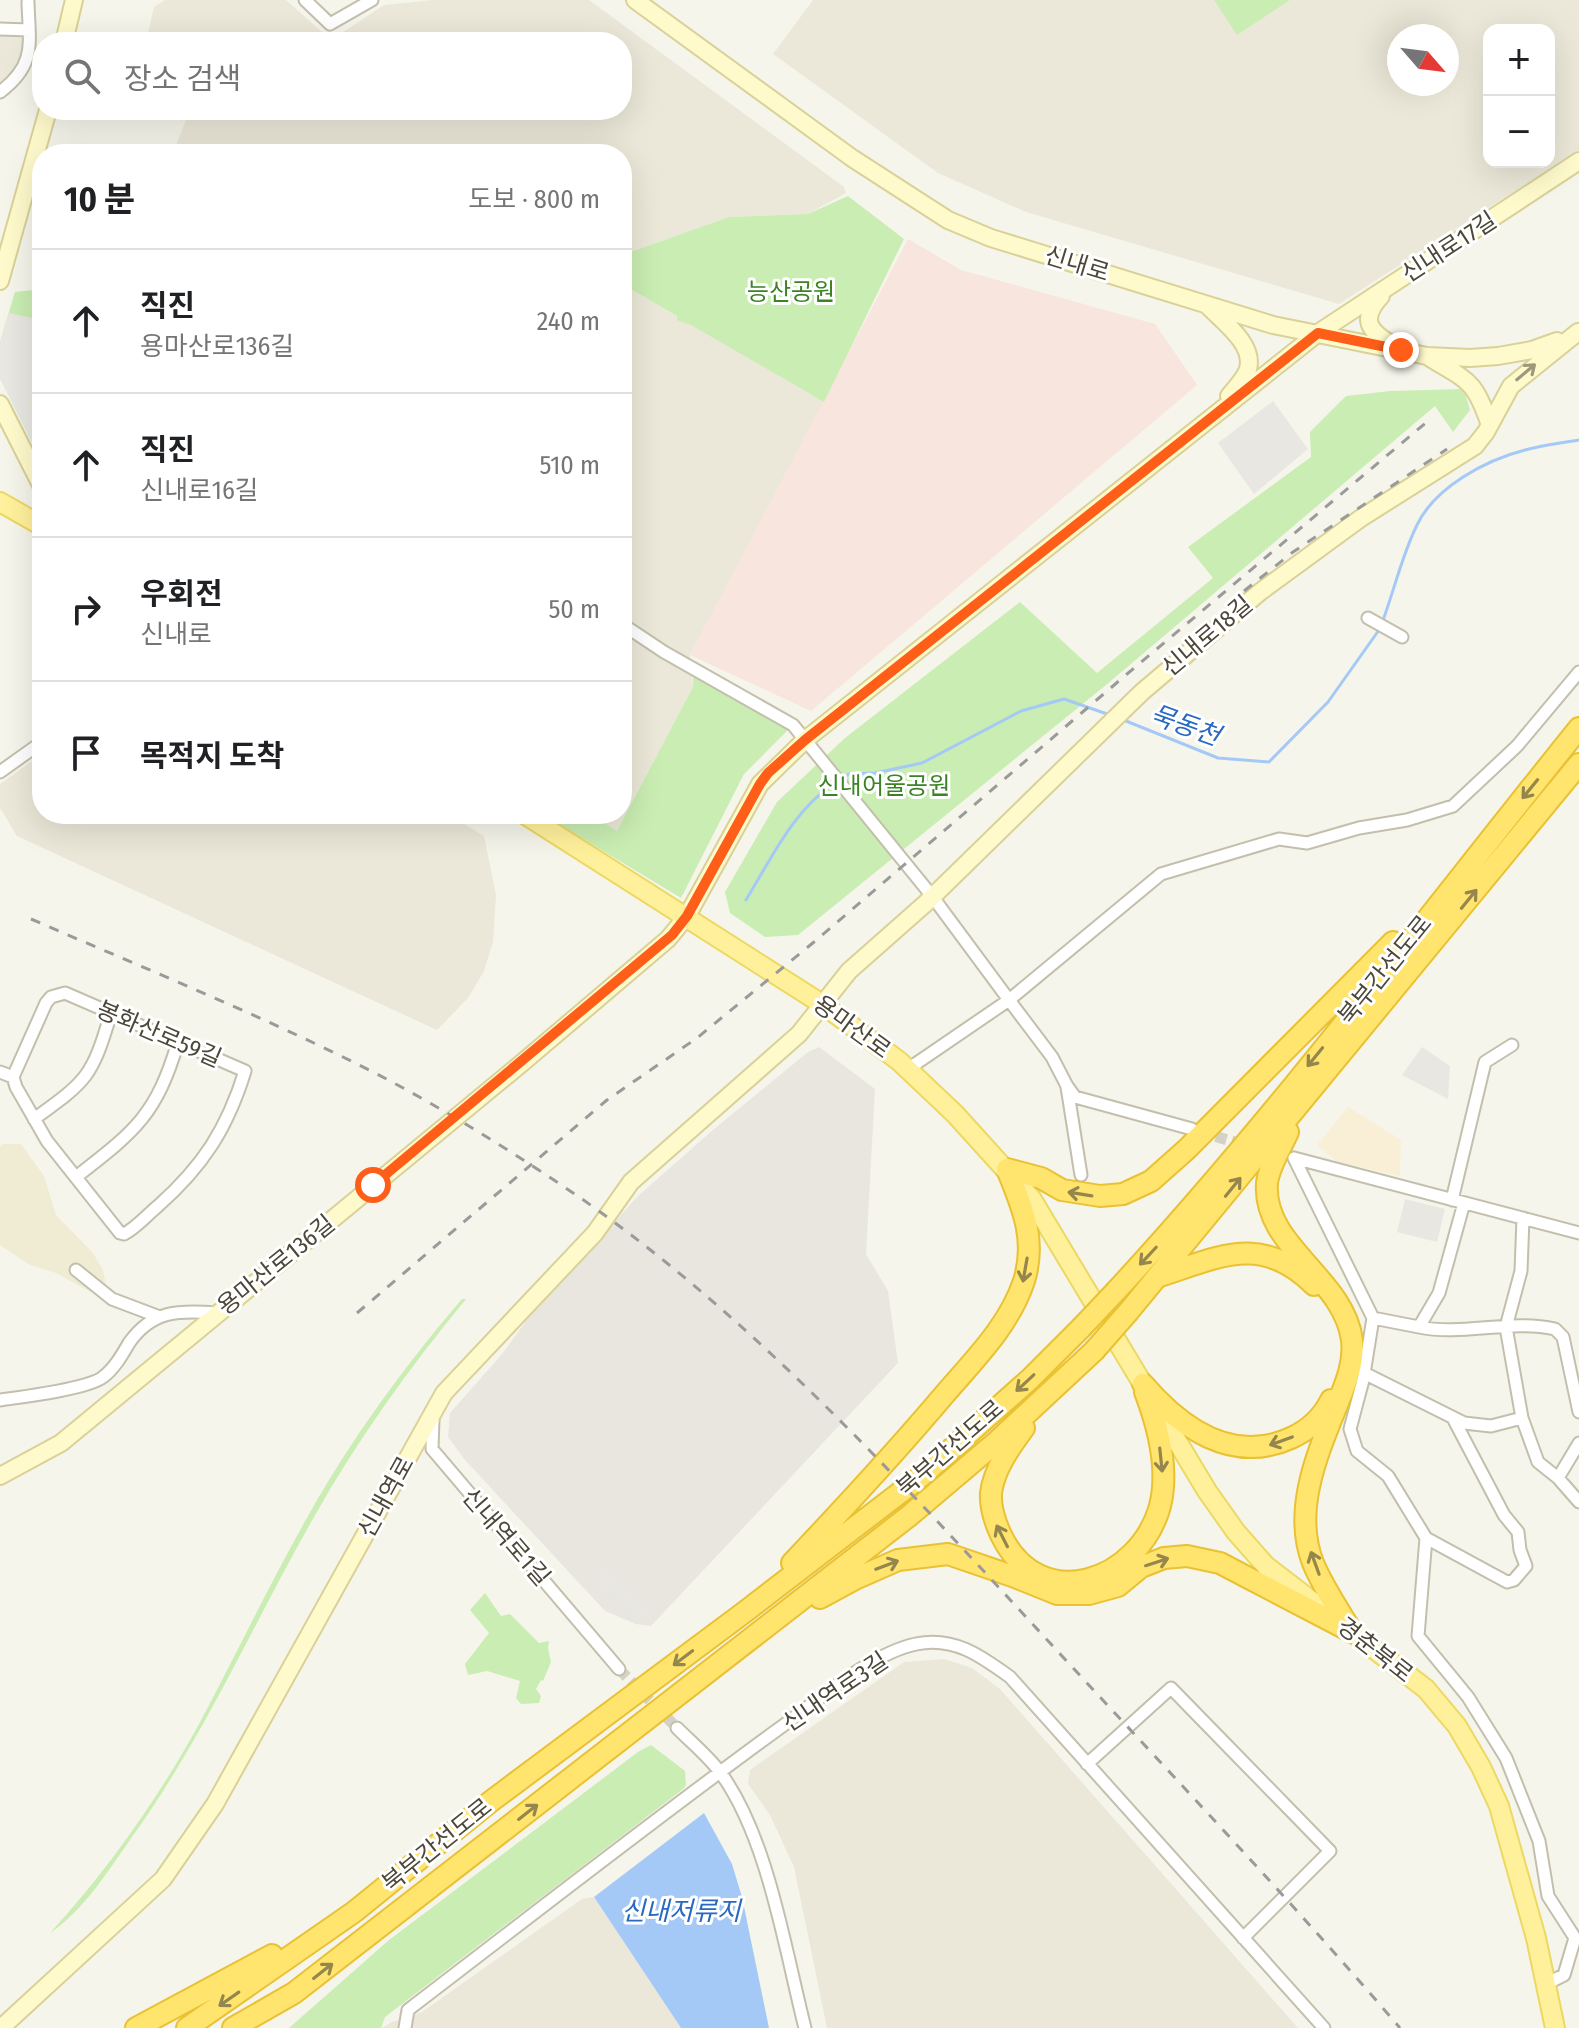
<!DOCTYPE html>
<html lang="ko">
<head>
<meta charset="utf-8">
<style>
	:root { --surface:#fff; --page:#f6f6f6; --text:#202124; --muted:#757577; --line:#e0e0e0 }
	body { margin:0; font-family:"Fira Sans Condensed","Noto Sans KR",sans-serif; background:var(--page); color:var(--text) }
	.controls { position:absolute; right:24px; top:24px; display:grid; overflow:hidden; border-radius:16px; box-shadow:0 8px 32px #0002 }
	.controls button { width:72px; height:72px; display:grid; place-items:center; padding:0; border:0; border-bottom:2px solid var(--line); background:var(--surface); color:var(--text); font:40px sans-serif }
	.compass { position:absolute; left:1387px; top:24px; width:72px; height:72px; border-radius:50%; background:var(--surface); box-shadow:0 8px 32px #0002; rotate:118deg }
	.stop { position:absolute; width:24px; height:24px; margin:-18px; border:6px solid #ff5e19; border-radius:50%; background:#fff }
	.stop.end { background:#ff5e19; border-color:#fff; box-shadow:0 2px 8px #0008 }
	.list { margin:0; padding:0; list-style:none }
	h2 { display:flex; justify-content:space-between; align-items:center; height:104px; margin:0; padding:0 32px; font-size:34px }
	h2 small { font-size:26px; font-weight:400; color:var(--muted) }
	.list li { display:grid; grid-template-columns:52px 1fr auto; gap:24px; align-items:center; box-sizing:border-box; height:144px; padding:0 32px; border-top:2px solid var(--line) }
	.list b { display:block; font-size:30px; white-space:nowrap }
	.list p { margin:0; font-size:26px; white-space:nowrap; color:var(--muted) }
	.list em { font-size:26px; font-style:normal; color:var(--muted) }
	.icon { flex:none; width:44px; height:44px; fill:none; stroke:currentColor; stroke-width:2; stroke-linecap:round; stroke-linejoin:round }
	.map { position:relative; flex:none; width:1579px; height:2028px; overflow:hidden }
	.search { position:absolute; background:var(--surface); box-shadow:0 8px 32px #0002; left:32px; top:32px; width:600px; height:88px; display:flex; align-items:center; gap:20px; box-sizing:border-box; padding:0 28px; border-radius:32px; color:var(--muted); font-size:30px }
	.panel { position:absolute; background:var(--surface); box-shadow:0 8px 32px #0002; left:32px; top:144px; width:600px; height:680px; border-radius:32px }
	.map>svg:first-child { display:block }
</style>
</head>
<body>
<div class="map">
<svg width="1579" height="2028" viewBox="0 0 1579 2028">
	<rect width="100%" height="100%" fill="#f6f5eb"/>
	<path fill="#ebe8d9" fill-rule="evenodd" d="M165 0H286L331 40 384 5 433 0H589L844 187 846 193 808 214 729 217 622 255V154H173L188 114 186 110H622V42H146L154 7Z
		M813 0H1214L1238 34 1290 0H1579V150L1339 304 1026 212 938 173 773 54ZM1489 30H1549V162H1489ZM1399 36H1447V84H1399Z
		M0 32 25 34 28 51 12 80 0 87Z
		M622 284 824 402 690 655 693 687 617 832 590 814H622Z
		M42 754V814H448L484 836 496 895 493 942 484 971 468 998 437 1030 17 836 0 808V784Z
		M944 1659 972 1668 1000 1689 1298 2028H827L794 1867 770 1815 748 1784 750 1770 904 1662Z
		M594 1897 681 2028H382L392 2022 422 2012 582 1899Z"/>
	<path fill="#f9efd6" d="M1348 1107 1401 1140 1400 1176 1337 1162 1317 1145Z"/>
	<path fill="#e9e6df" d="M819 1047 875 1089 866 1254 888 1291 898 1363 651 1626 636 1624 605 1611 465 1460 448 1437 450 1413 503 1353 534 1310 638 1196 714 1129 808 1052Z"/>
	<path fill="#f0ecd4" d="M3 1144H21L44 1176 56 1215 93 1253 103 1270 108 1297 104 1299 56 1273 30 1265 0 1245V1147Z"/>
	<path fill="#f7e5de" d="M908 239 961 270 1155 324 1197 385 811 711 690 655Z"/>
	<path fill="#c9edb2" d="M1214 0H1290L1237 35Z
		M848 196 904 239 824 402 691 325 677 320V316L622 284V255L729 217 808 214Z
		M42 289V462L0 378V342L15 292Z
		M1464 389 1470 410 1453 432 1435 406 1106 685 798 935 765 937 730 913 725 892 777 802 845 738 1020 602 1097 673 1213 578 1188 547 1311 457 1310 432 1346 396 1390 391Z
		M693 668 793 725 744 774 681 898 542 814H590L617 831 693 687Z
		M462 1299H466C409 1368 358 1439 314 1517 253 1624 204 1737 132 1837 108 1871 84 1910 50 1933 107 1871 157 1800 198 1726 242 1644 281 1559 329 1480 368 1416 413 1356 462 1299Z
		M485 1593 501 1616 510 1614 539 1643 549 1641 548 1648 551 1662 543 1681 541 1680 536 1689 541 1696 539 1703 521 1704 516 1698 520 1681 487 1671 468 1675 465 1664 489 1633 470 1610Z
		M651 1745 685 1771 686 1785 683 1789 385 2017 381 2028H289L389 1940 638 1752Z"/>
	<path fill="#e8e7e2" d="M9 313 42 320V462L0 378V342Z
		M1273 401 1308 449 1254 494 1218 443Z
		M1422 1047 1450 1066 1448 1099 1402 1075Z
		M1405 1199 1445 1209 1437 1242 1397 1232Z
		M604 1567 650 1611 637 1624 592 1580Z"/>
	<path fill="#a5c9f6" d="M704 1813 732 1864 742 1897 769 2028H681L594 1897Z"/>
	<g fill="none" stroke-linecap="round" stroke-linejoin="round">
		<path stroke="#a5c9f6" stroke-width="3" d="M1382 623C1394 591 1402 555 1417 525 1435 487 1486 460 1525 450 1542 445 1561 443 1579 440
			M1121 719 1218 758 1269 762 1328 702 1379 630
			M841 779 849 774 875 773 922 763 1021 711 1064 699 1110 715
			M746 900C771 859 794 809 835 783"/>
		<path stroke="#d4d2c7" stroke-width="11" stroke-dasharray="11 5.5" stroke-linecap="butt" d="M1200 1132 1245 1145
			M619 1669 677 1728"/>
		<g stroke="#c3bfad" stroke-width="15">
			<path id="street" d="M305 0 330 24 372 0
				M0 29 29 30
				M0 92C37 64 29 43 28 2
				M1368 618 1402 637
				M622 624 664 652 793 725 932 896 1009 1000 908 1069
				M0 772 42 742
				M0 1072 13 1077 16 1087 47 1141 120 1233 124 1234C136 1228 147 1215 158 1206 203 1166 227 1129 245 1071L65 993 51 997 46 1003 13 1077
				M1067 1087 1081 1175
				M34 1119C88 1080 92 1077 111 1013
				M1192 1129 1075 1097 1067 1086 1052 1057 1009 1000 1161 874 1279 839 1307 843 1359 828 1407 820 1453 806 1517 746 1579 672
				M1294 1158 1373 1318 1363 1380 1350 1429 1357 1451 1388 1476 1426 1538 1418 1636 1468 1697 1506 1758 1539 1841 1548 1896 1575 1938 1564 1975 1546 1984
				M1294 1158 1579 1233
				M76 1177C135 1131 156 1116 178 1042
				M1452 1200 1485 1062 1512 1045
				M1523 1218 1521 1271 1506 1327 1522 1418 1538 1462 1558 1478 1579 1502
				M76 1270 112 1299 157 1316
				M1373 1318 1419 1327 1439 1293 1464 1203
				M1419 1327C1463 1336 1510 1319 1555 1329L1563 1337 1579 1412
				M1364 1373 1464 1423 1491 1426 1522 1418
				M0 1400C21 1397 88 1389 103 1377 114 1369 122 1355 129 1343 152 1310 179 1310 217 1313
				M433 1419 432 1449 619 1669
				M1558 1478 1579 1443
				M1426 1538 1507 1582 1514 1580 1526 1566 1520 1550 1518 1532 1504 1515 1454 1420
				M677 1728C691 1742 708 1756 720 1772 768 1837 785 1950 805 2028
				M1087 1764 1171 1688 1330 1851 1243 1938
				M405 2028 408 2010C531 1916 652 1821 777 1730 817 1702 869 1654 916 1644 954 1636 981 1656 1010 1677L1324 2028"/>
		</g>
		<g stroke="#d9d198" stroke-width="20">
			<path id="secondary" d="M635 0 852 158 948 220 991 238 1273 325 1427 356 1470 358 1498 356 1532 350 1557 341
				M64 42 74 0
				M0 281 48 110
				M1381 296C1360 319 1368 331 1393 345
				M1207 305C1222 321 1255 344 1248 369 1245 379 1235 388 1229 396
				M1430 358C1469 382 1474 379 1490 425
				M0 404 42 487
				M0 1476 61 1443 522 1063 668 939 687 916 760 784 805 740 1318 333 1579 161
				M1 2028 163 1879 215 1804 444 1393 595 1233 631 1182 799 1034 849 971 926 903 1142 692 1260 592 1361 518 1475 446 1486 432 1511 386 1578 332"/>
		</g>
		<g stroke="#ecd863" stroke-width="22">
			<path id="primary" d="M0 502 42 526
				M524 814 822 1004 899 1061 955 1114 1031 1198 1207 1491 1236 1532 1266 1566 1426 1689 1457 1726 1481 1767 1499 1806 1536 1938 1555 2028"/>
		</g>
		<g stroke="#e9c133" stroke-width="24">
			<path id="highway" d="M1288 1132C1281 1148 1269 1166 1267 1183 1262 1246 1344 1278 1352 1340 1355 1365 1344 1387 1335 1410 1316 1457 1293 1512 1313 1563 1323 1587 1338 1609 1352 1632
				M1007 1169 1041 1178 1062 1190 1100 1196 1123 1194 1151 1181 1187 1149 1393 942
				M1160 1276C1219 1257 1262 1233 1314 1285
				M1116 1291C1281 1112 1427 917 1579 728
				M1129 1311 1579 764
				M1143 1384C1180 1427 1232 1465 1291 1438 1309 1430 1322 1418 1331 1400
				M1024 1428C1010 1447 994 1469 991 1493 990 1507 995 1522 1001 1535 1040 1616 1139 1582 1160 1506 1169 1470 1158 1426 1145 1392
				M792 1563C844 1508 895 1453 944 1395 974 1360 1009 1326 1024 1281 1037 1239 1022 1206 1007 1169
				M820 1598 857 1578 898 1560 948 1554 1015 1577 1057 1594H1089L1118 1586 1141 1567 1164 1558 1187 1556 1220 1563 1352 1632
				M136 2028 272 1955
				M187 2028 354 1912 490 1802 746 1611 919 1478 1030 1379 1081 1328
				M233 2028 294 1993 909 1516 994 1444 1094 1351"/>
		</g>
		<use href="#street" stroke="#fff" stroke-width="11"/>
		<use href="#secondary" stroke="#fffacc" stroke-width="16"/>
		<use href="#primary" stroke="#fff19b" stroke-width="18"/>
		<use href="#highway" stroke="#ffe46d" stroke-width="20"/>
		<path stroke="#9a9a9a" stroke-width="3" stroke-dasharray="10 10" stroke-linecap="butt" d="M1244 591 1293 552 1447 449
			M31 919C146 969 263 1016 375 1073 446 1110 516 1154 582 1199 759 1323 904 1485 1050 1643 1167 1770 1287 1896 1400 2028
			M357 1313 607 1100 697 1038 814 942 1127 674 1428 421"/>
		<g stroke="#e9c133" stroke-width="24" stroke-linecap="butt">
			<path id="highway-bridge" d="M1081 1328 1116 1291
				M1094 1351 1129 1311"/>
		</g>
		<use href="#highway-bridge" stroke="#ffe46d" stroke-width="20"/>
	</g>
	<defs><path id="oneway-shaft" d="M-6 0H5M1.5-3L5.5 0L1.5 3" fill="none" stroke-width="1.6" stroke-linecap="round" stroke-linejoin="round" transform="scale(2)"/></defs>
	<use stroke="#9d987b" href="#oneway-shaft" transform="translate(1526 372) rotate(-40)"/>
	<g stroke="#94864d">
		<use href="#oneway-shaft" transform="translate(1530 789) rotate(129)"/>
		<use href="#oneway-shaft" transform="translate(1469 899) rotate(-51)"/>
		<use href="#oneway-shaft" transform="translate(1315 1057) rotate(129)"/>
		<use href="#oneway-shaft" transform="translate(1233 1187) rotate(-51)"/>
		<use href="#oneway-shaft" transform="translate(1080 1194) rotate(-171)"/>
		<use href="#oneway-shaft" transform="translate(1148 1256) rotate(133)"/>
		<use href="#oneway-shaft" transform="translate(1025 1270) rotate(100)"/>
		<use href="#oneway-shaft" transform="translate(1025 1383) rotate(137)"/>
		<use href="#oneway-shaft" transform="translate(1281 1441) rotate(160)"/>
		<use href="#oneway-shaft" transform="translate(1161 1460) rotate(84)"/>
		<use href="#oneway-shaft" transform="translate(1002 1536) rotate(-117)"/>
		<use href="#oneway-shaft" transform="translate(1157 1562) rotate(-18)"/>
		<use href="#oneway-shaft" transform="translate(1315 1563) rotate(-110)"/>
		<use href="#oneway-shaft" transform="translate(887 1565) rotate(-21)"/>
		<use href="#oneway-shaft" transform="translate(683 1658) rotate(143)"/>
		<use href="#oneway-shaft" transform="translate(528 1812) rotate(-38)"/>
		<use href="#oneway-shaft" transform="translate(323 1971) rotate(-38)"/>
		<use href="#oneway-shaft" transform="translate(229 1999) rotate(145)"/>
	</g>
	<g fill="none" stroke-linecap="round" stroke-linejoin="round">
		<path stroke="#ff5e19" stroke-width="10" d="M373 1185 672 935 687 916 760 784 768 773 805 740 1318 333 1401 350"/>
	</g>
	<g text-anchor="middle" stroke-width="6" stroke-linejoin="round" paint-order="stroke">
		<g font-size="24" fill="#4c4738" stroke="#fff">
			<text transform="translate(1449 247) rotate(-33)" y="8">신내로17길</text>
			<text transform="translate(1077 264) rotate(17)" y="8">신내로</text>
			<text transform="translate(1207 636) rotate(-40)" y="8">신내로18길</text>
			<text transform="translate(1385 970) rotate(-51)" y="8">북부간선도로</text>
			<text transform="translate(852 1027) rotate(36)" y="8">용마산로</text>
			<text transform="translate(159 1034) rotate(23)" y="8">봉화산로59길</text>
			<text transform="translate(276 1265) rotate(-39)" y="8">용마산로136길</text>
			<text transform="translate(950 1448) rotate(-41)" y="8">북부간선도로</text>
			<text transform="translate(386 1497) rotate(-61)" y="8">신내역로</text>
			<text transform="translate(506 1537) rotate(49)" y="8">신내역로1길</text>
			<text transform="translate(1375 1650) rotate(38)" y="8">경춘북로</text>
			<text transform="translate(835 1692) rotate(-34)" y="8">신내역로3길</text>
			<text transform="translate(437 1845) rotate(-39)" y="8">북부간선도로</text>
		</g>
		<g font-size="24" fill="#3b8325" stroke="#fff">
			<text x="791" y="300">능산공원</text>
			<text x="884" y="794">신내어울공원</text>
		</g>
		<g font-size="26" font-style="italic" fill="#2869c1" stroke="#fff">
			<text transform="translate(1185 725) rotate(20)" y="9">묵동천</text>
			<text x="681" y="1920">신내저류지</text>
		</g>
	</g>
</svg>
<div class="controls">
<button>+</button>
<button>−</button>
</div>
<svg class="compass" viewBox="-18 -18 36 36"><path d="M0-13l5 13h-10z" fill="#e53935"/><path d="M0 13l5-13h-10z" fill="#757577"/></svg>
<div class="stop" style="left:373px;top:1185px"></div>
<div class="stop end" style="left:1401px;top:350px"></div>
<div class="search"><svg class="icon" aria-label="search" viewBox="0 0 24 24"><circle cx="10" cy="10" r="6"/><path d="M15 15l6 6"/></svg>장소 검색</div>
<section class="panel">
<h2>10 분<small>도보 · 800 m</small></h2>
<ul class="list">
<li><svg class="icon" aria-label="ahead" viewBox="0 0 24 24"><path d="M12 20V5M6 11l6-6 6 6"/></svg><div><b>직진</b><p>용마산로136길</p></div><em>240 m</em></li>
<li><svg class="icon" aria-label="ahead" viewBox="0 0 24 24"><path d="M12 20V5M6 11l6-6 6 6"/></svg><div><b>직진</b><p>신내로16길</p></div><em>510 m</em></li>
<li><svg class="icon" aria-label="right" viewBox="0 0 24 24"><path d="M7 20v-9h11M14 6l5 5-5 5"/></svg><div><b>우회전</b><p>신내로</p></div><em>50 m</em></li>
<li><svg class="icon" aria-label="arrive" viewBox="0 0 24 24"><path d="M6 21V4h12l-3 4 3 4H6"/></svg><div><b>목적지 도착</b></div></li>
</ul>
</section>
</div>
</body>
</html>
